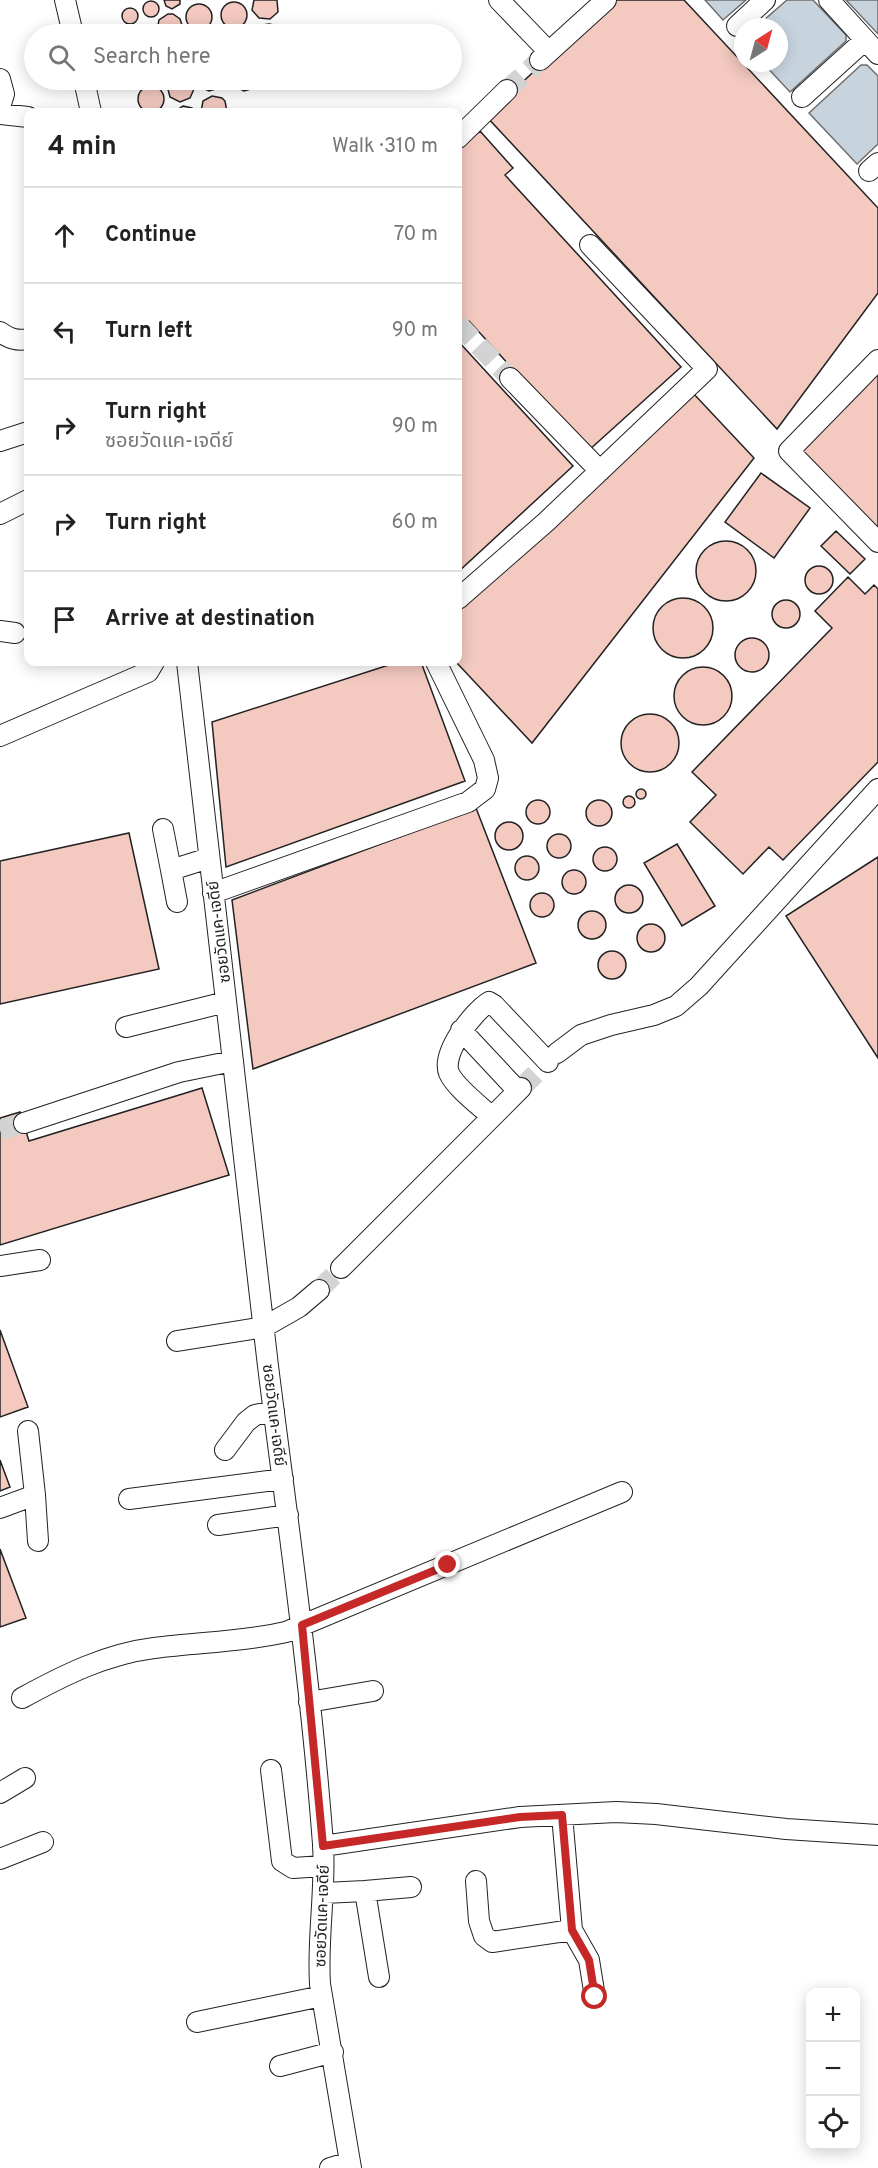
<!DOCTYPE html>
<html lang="en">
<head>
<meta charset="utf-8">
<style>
	:root { --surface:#fff; --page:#f2f2f2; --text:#222; --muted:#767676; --line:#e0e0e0 }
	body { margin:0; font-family:Overpass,"Noto Sans Thai",sans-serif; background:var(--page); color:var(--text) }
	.controls { position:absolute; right:18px; bottom:18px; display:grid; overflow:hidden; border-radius:12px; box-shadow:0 3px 15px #0003 }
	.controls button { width:54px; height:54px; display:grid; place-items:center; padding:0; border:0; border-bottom:2px solid var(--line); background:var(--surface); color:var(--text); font:30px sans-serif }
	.compass { position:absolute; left:734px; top:18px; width:54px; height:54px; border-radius:50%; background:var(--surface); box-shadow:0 3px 15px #0003; rotate:36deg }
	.stop { position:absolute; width:18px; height:18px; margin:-14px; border:4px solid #c62828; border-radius:50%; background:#fff }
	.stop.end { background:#c62828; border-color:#fff; box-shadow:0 2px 6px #0008 }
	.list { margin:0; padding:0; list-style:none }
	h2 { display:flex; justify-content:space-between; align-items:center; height:78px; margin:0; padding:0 24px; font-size:26px }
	h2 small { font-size:20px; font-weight:400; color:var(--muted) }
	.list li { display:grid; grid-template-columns:39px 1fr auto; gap:18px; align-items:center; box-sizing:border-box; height:96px; padding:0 24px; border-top:2px solid var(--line) }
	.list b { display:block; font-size:22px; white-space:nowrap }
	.list p { margin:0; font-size:20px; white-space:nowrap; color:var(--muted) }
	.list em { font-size:20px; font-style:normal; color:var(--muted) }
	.icon { flex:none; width:33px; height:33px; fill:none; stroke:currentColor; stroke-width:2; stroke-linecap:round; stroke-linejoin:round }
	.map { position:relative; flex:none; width:878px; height:2168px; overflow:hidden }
	.search { position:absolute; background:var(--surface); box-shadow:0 3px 15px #0003; left:24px; top:24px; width:438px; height:66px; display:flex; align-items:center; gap:15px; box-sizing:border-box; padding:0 21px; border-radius:33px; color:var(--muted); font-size:22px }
	.panel { position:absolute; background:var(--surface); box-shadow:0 3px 15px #0003; left:24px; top:108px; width:438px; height:558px; border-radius:12px }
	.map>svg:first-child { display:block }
</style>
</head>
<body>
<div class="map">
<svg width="878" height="2168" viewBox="0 0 878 2168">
	<rect width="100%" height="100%" fill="#fff"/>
	<path fill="#c7d3dd" stroke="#6f6f6f" stroke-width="1.5" d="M705 0H746L723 20Z
		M787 0H813L846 35V41L790 92 763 63H779V27H756Z
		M846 0H878V34Z
		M861 65H867L878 76V144L857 164 809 113Z"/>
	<path fill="#f3c9c0" stroke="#222" stroke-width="1.5" d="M164 0H180V4L172 9 166 6Z
		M254 0H277L278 12 270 19 259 18 252 10Z
		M611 0H684L878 208V293L777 429 486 116Z
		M143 9a8 8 0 1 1 16 0a8 8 0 1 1-16 0Z
		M221 15a13 13 0 1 1 26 0a13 13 0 1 1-26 0Z
		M186 17a13 13 0 1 1 26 0a13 13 0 1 1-26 0Z
		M122 16a8 8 0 1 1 16 0a8 8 0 1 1-16 0Z
		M168 14H173L180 19 183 28 180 34H159L157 30 159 20Z
		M269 24 278 26 283 34H257L263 25Z
		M139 25 148 28 153 34H128L133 27Z
		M171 80 191 81 194 89 190 98 180 102 170 97 167 86Z
		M196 80H223L219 88 209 91 199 86Z
		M232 80H258L254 88 244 91 234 86Z
		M138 99a13 13 0 1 1 26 0a13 13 0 1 1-26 0Z
		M212 96 222 98 225 101 227 112H201L203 101Z
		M183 106 192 108 196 112H174Z
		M480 131 513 168 505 175 681 367 588 451 469 321 463 326 458 320V151Z
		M458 341 573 466 458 572Z
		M878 365V528L796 448Z
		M692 392 754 458 532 743 456 662 458 610Z
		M761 473 810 508 774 558 725 522Z
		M836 531 865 559 850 574 821 546Z
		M696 571a30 30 0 1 1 60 0a30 30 0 1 1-60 0Z
		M805 580a14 14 0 1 1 28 0a14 14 0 1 1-28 0Z
		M848 577 865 594 874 585 878 589V762L783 860 769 847 743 874 690 822 716 795 692 772 832 628 815 611Z
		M653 628a30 30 0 1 1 60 0a30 30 0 1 1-60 0Z
		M772 614a14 14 0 1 1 28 0a14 14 0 1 1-28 0Z
		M735 655a17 17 0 1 1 34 0a17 17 0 1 1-34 0Z
		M398 662H421L465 781 226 867 212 722Z
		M674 696a29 29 0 1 1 58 0a29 29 0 1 1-58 0Z
		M621 743a29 29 0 1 1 58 0a29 29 0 1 1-58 0Z
		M636 794a5 5 0 1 1 10 0a5 5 0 1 1-10 0Z
		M623 802a6 6 0 1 1 12 0a6 6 0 1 1-12 0Z
		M586 813a13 13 0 1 1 26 0a13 13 0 1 1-26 0Z
		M526 812a12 12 0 1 1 24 0a12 12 0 1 1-24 0Z
		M476 808 536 963 253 1069 232 900Z
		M495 836a14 14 0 1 1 28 0a14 14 0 1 1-28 0Z
		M129 833 159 969 0 1004V861Z
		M547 846a12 12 0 1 1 24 0a12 12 0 1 1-24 0Z
		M677 844 715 906 682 926 644 863Z
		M593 859a12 12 0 1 1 24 0a12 12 0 1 1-24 0Z
		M515 868a12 12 0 1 1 24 0a12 12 0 1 1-24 0Z
		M878 857V1058L786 916Z
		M562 882a12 12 0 1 1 24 0a12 12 0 1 1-24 0Z
		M615 899a14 14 0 1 1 28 0a14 14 0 1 1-28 0Z
		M530 905a12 12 0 1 1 24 0a12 12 0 1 1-24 0Z
		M578 925a14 14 0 1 1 28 0a14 14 0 1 1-28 0Z
		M637 938a14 14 0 1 1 28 0a14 14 0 1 1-28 0Z
		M598 965a14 14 0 1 1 28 0a14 14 0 1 1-28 0Z
		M202 1088 229 1175 0 1245V1118L20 1112 29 1141Z
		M0 1330 28 1407 0 1417Z
		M0 1460 10 1487 0 1491Z
		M0 1549 26 1618 0 1627Z"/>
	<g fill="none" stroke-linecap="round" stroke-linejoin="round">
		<path stroke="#d3d3d3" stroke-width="20" stroke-dasharray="20 10" stroke-linecap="butt" d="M507 90 540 60
			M458 324 510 378
			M521 1088 557 1053
			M0 1130 24 1123
			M319 1290 341 1268"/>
		<g stroke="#222" stroke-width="22">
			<path id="minor" d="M65 0 73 34
				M499 0 549 52
				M829 0 878 54
				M737 26 765 0
				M540 60 606 0
				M0 79 4 94 0 107
				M84 80 91 112
				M802 97 865 40
				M0 114 28 117
				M458 138 507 90
				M869 171 878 163
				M0 332C10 339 17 341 28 339
				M878 360 789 451 878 542
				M510 378 600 471
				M0 441 28 432
				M0 514 28 500
				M458 599 546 522 707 369 590 245
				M0 631 15 633
				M187 662C213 896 239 1131 268 1366 288 1525 311 1684 323 1844 326 1891 317 1937 320 1984L351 2168
				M0 736 148 672 154 662
				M163 829 171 870 209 858
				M171 870 177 902
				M213 893 468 802 485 789 488 778 484 760 436 662
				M126 1027 226 1002
				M461 1030 518 1091
				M557 1053 581 1035 611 1025 654 1015 676 1006 699 986 878 789
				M492 1117C480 1106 455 1087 449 1073 441 1053 473 1012 489 1002L494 1005 548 1062
				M24 1123 179 1072 233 1061
				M0 1266 40 1260
				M341 1268 521 1088
				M177 1341 264 1327 299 1307 319 1290
				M225 1450 246 1422 255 1415 274 1411
				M35 1495 38 1541
				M129 1499 283 1479
				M0 1508 35 1495 28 1431
				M218 1525 288 1515
				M22 1698C64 1675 106 1654 154 1648 198 1642 243 1642 286 1632L622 1492
				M309 1702 373 1691
				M271 1770 282 1861 293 1868 323 1866
				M0 1793 25 1778
				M323 1846 520 1817 616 1812 656 1814 786 1829 878 1835
				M0 1859 43 1842
				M476 1881 479 1921 484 1936 492 1942 572 1930 562 1815
				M365 1891 411 1887
				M324 1893 365 1891 379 1977
				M572 1930 589 1960 595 1997
				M197 2022 322 1996
				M280 2066 333 2052
				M330 2168 350 2162"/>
		</g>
		<use href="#minor" stroke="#fff" stroke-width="20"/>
	</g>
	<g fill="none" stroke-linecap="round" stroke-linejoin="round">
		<path stroke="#c62828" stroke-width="8" d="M448 1565 302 1625 323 1846 520 1817 562 1815 572 1930 589 1960 595 1997"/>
	</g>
	<g text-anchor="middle" stroke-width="4.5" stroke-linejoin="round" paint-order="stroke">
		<g font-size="16" fill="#222" stroke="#fff">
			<text transform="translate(218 932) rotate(-97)" y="6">ซอยวัดแค-เจดีย์</text>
			<text transform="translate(275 1415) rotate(83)" y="6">ซอยวัดแค-เจดีย์</text>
			<text transform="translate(321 1916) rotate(-88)" y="6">ซอยวัดแค-เจดีย์</text>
		</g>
	</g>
</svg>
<div class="controls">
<button>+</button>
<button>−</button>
<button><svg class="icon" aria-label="locate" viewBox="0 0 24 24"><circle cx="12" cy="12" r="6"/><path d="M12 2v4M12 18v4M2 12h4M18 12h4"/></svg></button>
</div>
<svg class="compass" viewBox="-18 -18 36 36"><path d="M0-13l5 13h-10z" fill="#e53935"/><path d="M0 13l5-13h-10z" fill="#767676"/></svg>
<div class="stop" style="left:595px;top:1997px"></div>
<div class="stop end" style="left:448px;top:1565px"></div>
<div class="search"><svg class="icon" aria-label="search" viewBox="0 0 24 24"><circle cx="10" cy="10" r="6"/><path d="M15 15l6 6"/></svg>Search here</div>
<section class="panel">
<h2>4 min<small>Walk · 310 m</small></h2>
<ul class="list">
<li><svg class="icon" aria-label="ahead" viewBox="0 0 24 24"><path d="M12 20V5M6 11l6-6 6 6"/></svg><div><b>Continue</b></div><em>70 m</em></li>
<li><svg class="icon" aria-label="left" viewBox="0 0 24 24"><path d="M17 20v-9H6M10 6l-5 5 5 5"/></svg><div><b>Turn left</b></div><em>90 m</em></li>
<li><svg class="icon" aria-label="right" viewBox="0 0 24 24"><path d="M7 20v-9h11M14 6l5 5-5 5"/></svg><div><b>Turn right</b><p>ซอยวัดแค-เจดีย์</p></div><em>90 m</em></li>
<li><svg class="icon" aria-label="right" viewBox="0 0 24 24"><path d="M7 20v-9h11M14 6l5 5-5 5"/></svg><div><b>Turn right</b></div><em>60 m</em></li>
<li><svg class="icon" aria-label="arrive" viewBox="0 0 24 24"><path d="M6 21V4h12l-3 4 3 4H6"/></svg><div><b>Arrive at destination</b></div></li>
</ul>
</section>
</div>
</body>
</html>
